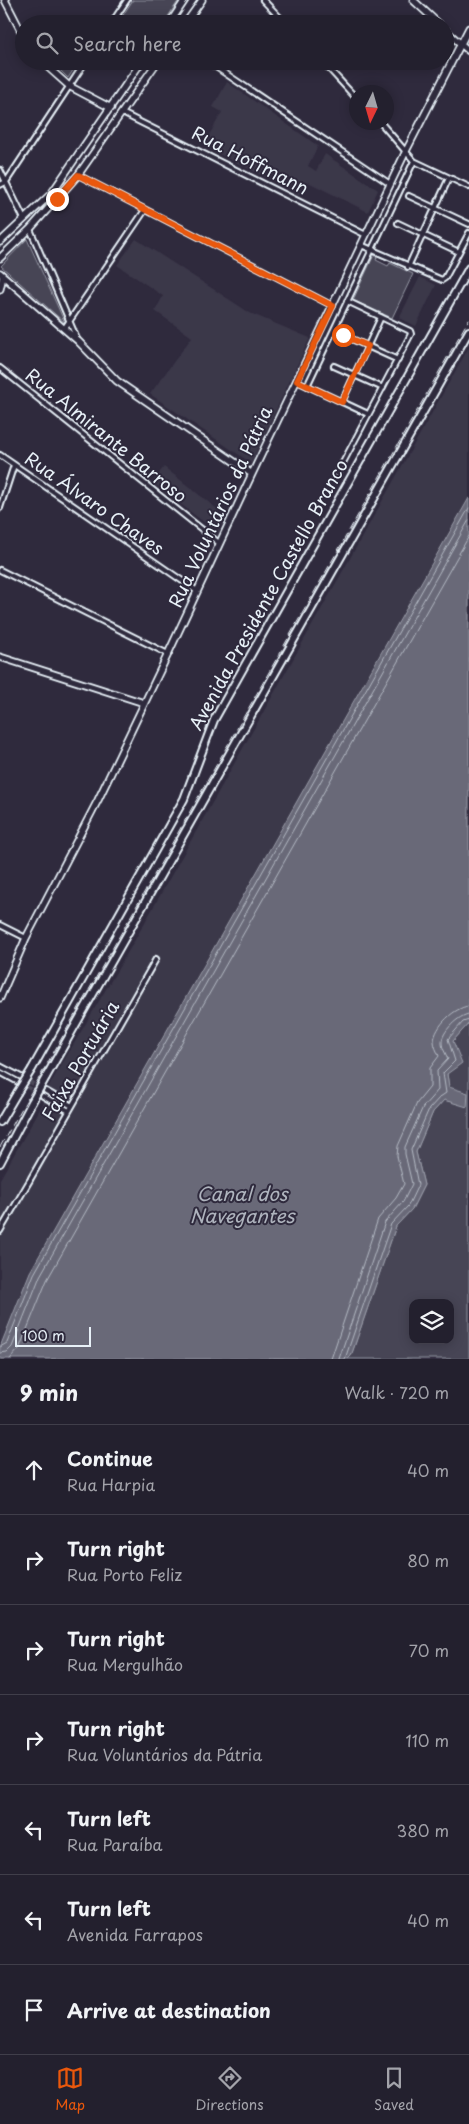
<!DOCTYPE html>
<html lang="en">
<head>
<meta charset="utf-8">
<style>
	:root { --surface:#23202e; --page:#2b2836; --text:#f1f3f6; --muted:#a3a3aa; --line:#403e4a; --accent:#ea580c }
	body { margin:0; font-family:"Playpen Sans",sans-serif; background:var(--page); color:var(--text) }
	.controls { position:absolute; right:15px; bottom:15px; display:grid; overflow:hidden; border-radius:10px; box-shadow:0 2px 12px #0003 }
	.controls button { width:45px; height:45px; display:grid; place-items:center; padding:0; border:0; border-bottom:1px solid var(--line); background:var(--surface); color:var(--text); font:25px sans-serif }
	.compass { position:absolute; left:349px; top:85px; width:45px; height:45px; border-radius:50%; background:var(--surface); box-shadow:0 2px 12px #0003; rotate:185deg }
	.scale { position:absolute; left:15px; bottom:12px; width:76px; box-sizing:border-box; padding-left:5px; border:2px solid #e8f1f8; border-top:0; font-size:14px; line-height:18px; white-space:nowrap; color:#e8f1f8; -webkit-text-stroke:4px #2f2a3d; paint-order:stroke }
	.stop { position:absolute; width:15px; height:15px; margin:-11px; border:4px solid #ea580c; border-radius:50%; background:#fff }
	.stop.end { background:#ea580c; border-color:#fff; box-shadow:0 1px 5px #0008 }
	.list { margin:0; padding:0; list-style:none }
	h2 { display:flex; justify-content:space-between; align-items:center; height:65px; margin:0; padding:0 20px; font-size:21px }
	h2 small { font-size:16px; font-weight:400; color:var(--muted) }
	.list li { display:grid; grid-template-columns:32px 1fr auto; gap:15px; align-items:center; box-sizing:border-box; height:90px; padding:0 20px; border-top:1px solid var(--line) }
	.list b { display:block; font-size:19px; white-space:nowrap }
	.list p { margin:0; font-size:16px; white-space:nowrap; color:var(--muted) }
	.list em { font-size:16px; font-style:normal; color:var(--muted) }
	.icon { flex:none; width:28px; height:28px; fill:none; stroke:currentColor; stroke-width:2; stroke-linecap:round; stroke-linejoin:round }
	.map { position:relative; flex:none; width:469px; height:1359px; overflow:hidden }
	.search { position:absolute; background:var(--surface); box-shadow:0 2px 12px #0003; left:15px; right:15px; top:15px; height:55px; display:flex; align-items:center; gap:12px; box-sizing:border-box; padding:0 18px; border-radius:28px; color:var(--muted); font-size:19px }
	.sheet { height:695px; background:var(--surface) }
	nav { display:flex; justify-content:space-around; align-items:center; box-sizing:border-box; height:70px; border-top:1px solid var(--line); background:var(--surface); font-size:14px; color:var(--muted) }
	nav a { display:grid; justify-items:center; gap:2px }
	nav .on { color:var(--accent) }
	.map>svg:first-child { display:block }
</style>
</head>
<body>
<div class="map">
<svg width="469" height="1359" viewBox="0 0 469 1359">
	<rect width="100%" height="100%" fill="#2f2a3d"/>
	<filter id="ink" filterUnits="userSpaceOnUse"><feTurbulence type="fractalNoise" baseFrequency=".02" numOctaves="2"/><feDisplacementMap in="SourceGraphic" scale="10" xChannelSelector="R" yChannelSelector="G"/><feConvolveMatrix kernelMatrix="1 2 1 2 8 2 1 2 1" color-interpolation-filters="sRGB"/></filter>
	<g filter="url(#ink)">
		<path fill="#3b3749" d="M227 82 318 146 308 166 316 171 325 154 378 190 368 212 308 182 301 195 203 146 222 112 213 107Z
			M136 239 250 313 310 338 251 463 150 394 192 337 155 311 163 296 117 265Z
			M420 277 436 285 416 326 399 318Z
			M469 347V498L30 1272 0 1347V1179L44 1102 43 1096 132 945Z
			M164 467 226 516 218 533 152 482Z"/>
		<path fill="#464455" stroke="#979aa6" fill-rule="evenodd" d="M133 0H179L163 24H136L123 15Z
			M51 61H79L68 78Z
			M27 239 65 323 1 266Z
			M374 255 377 257 376 260 388 266 390 263 413 274 392 318 353 300Z
			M469 1023V1359H348L351 1356 396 1226 412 1209 424 1185 416 1152 433 1112 444 1100 467 1106 449 1087 447 1074 453 1041ZM413 1303H450V1340H413Z"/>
		<path fill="#696978" stroke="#9c9fab" d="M469 498V1023L453 1041 462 1063 447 1074 449 1087 468 1093 467 1107 444 1100 433 1112 416 1152 424 1185 412 1209 396 1226 351 1356 348 1359H0V1347L30 1272Z"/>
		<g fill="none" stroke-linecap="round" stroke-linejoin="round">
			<path stroke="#b5bbc5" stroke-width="1" d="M0 1347 7 1343 34 1274 469 508
				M0 1353 7 1352 12 1347 40 1276 469 520
				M10 1359 19 1349 47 1280 469 536
				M331 1359 378 1219 396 1198 404 1184 397 1156 398 1146 417 1103 430 1087V1068L439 1056C437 1051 434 1046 434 1041 435 1026 455 1007 469 1006
				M339 1359 385 1222 403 1202 412 1184 405 1154V1147L423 1107 438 1090 437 1071 448 1059C446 1054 442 1048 442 1043 441 1032 459 1015 469 1014
				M345 1359 391 1224 408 1206 418 1185 411 1150 429 1109 440 1097 446 1093 443 1073 455 1061 448 1039 463 1022 469 1020"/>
			<path stroke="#4b4859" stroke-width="4" stroke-dasharray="4 2" stroke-linecap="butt" d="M25 1079 40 1088
				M22 1084 43 1096"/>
			<g stroke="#e8f1f8" stroke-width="8">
				<path id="street" d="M263 0 286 24
					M117 16 129 24
					M111 24 127 0
					M207 61 390 184
					M322 61 356 98
					M122 113 366 235
					M414 161 469 187
					M0 170 24 219
					M78 175 333 306
					M0 185 6 182 86 61
					M409 196 469 224
					M398 223 459 252
					M30 229 77 339
					M361 245 442 280 445 278 469 233
					M408 267 449 178
					M64 329 145 210
					M343 335 398 360
					M334 366 383 388
					M0 368 219 543
					M297 381 368 414
					M307 386 414 161 380 122
					M342 402 381 317
					M0 455 197 591
					M337 474 411 334 410 331 347 301
					M0 508 14 465
					M0 570 168 654
					M0 925 26 938
					M0 1066 23 1078
					M0 1072 20 1083
					M46 1091 72 1106
					M43 1096 69 1111
					M31 1178 156 959
					M0 1231 30 1180"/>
			</g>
			<g stroke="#e8f1f8" stroke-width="9">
				<path id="secondary" d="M5 0 24 37
					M413 0 439 24
					M169 24 185 0
					M185 24 202 0
					M445 30 469 51
					M41 61 69 86 111 108
					M0 242 51 194 142 61
					M0 258 30 229 78 175 158 61
					M0 273 78 341 117 381 252 474
					M0 289 3 276
					M0 657 144 703
					M0 998 26 938 98 800 168 654 252 474 406 151 469 28"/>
			</g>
			<g stroke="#e8f1f8" stroke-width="10">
				<path id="primary" d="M32 1069 184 799 214 720 469 268
					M46 1077 469 331
					M0 1122 17 1093
					M0 1163 32 1102"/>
			</g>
			<use href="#street" stroke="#2f2a3d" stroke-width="4"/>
			<use href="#secondary" stroke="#2f2a3d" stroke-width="5.5"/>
			<use href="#primary" stroke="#2f2a3d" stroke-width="6"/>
			<path stroke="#e8f1f8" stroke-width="1" stroke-dasharray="8 4" stroke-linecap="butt" d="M0 1147 469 319"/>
			<g stroke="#e8f1f8" stroke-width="10" stroke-linecap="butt">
				<path id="primary-bridge" d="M17 1093 32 1069
					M32 1102 46 1077"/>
			</g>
			<use href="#primary-bridge" stroke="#2f2a3d" stroke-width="6"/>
		</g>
	</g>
	<g fill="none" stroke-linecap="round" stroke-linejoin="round" filter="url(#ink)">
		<path stroke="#ea580c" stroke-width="6" d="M57 199 78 175 333 306 297 381 342 402 368 346 343 335"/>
	</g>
	<g text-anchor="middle" stroke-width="4" stroke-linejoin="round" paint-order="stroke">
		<g font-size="18" fill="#e8f1f8" stroke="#2f2a3d">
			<text transform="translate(250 161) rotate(27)" y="6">Rua Hoffmann</text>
			<text transform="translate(106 436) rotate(39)" y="6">Rua Almirante Barroso</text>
			<text transform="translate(94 504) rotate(35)" y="6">Rua Álvaro Chaves</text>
			<text transform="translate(221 507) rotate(-65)" y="6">Rua Voluntários da Pátria</text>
			<text transform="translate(269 595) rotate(-61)" y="6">Avenida Presidente Castello Branco</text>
			<text transform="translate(81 1061) rotate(-60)" y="6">Faixa Portuária</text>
		</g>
		<g font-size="19" font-style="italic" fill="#afb4be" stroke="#2f2a3d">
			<text x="242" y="1201">Canal dos<tspan x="242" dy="22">Navegantes</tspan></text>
		</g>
	</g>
</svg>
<div class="controls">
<button><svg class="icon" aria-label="layers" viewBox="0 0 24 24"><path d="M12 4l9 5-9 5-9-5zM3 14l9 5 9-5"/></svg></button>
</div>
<svg class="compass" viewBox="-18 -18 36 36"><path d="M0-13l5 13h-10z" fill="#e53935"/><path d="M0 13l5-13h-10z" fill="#a3a3aa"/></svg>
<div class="scale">100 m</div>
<div class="stop" style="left:343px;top:335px"></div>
<div class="stop end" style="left:57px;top:199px"></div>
<div class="search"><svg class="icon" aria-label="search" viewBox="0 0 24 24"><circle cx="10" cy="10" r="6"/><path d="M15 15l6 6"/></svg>Search here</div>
</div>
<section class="sheet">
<h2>9 min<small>Walk · 720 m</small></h2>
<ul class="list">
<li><svg class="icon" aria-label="ahead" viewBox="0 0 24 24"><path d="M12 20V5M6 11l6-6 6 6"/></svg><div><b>Continue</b><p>Rua Harpia</p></div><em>40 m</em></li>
<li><svg class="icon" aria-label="right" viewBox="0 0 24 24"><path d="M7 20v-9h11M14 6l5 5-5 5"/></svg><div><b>Turn right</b><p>Rua Porto Feliz</p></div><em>80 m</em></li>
<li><svg class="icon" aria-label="right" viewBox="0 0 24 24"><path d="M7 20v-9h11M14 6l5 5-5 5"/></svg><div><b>Turn right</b><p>Rua Mergulhão</p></div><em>70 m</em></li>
<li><svg class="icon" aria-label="right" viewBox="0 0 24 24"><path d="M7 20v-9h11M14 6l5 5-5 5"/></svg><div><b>Turn right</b><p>Rua Voluntários da Pátria</p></div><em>110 m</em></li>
<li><svg class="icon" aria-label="left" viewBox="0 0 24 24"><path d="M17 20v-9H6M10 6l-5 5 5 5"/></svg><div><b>Turn left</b><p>Rua Paraíba</p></div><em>380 m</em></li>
<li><svg class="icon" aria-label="left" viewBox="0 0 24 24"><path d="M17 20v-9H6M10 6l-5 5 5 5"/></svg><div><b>Turn left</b><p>Avenida Farrapos</p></div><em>40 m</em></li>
<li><svg class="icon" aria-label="arrive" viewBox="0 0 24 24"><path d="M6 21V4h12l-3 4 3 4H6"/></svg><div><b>Arrive at destination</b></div></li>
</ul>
</section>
<nav>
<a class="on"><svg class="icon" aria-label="map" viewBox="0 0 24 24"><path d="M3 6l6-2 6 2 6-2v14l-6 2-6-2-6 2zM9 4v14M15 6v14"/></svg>Map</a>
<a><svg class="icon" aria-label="directions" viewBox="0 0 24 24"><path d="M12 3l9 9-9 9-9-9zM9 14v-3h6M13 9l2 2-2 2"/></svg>Directions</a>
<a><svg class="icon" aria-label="saved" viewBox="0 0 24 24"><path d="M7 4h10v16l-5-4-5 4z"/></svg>Saved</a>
</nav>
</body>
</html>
